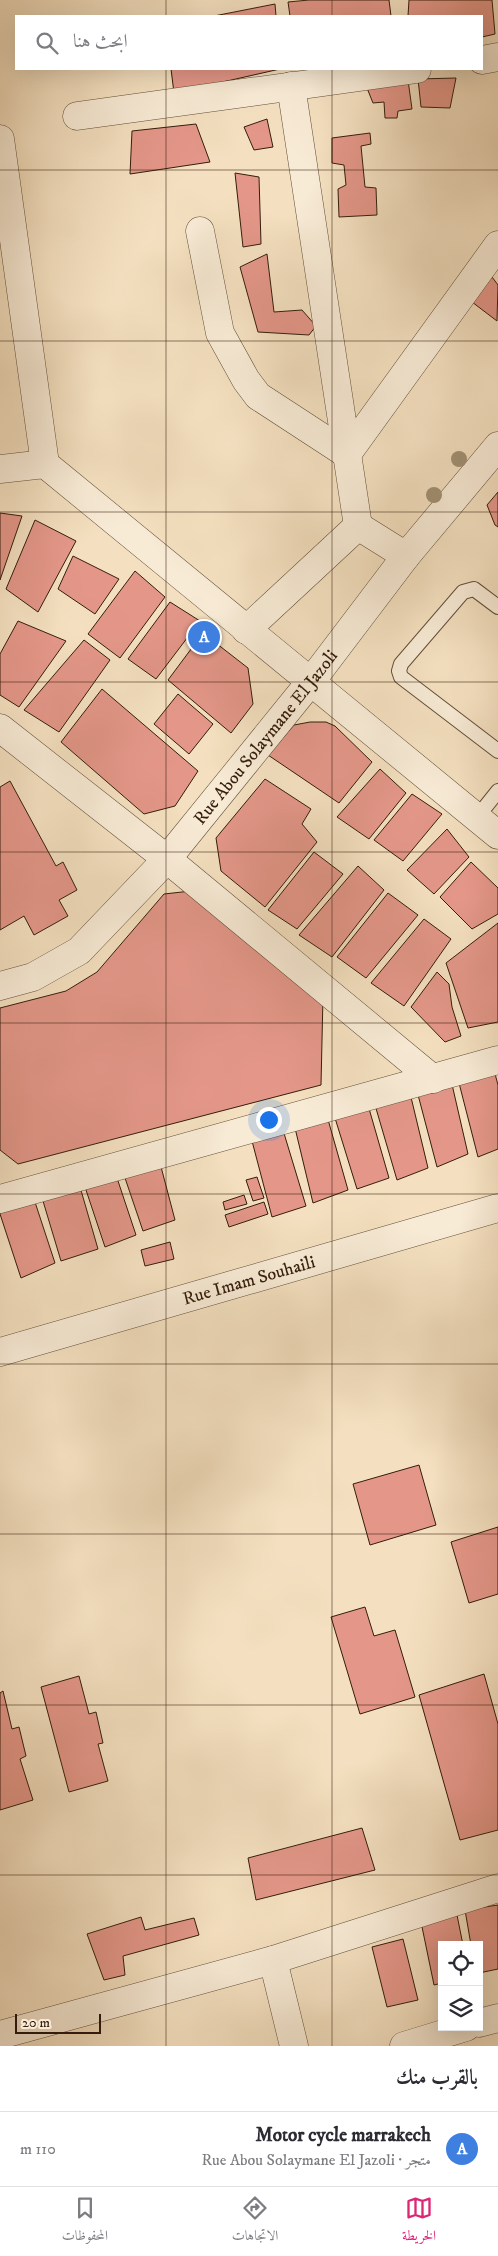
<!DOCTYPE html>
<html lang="ar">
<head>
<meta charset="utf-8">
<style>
	:root { --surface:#fff; --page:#f7f7f7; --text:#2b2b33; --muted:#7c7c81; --line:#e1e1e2; --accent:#db2777 }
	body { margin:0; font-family:"IM FELL DW Pica",Amiri,serif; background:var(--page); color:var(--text); direction:rtl }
	.controls { position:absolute; right:15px; bottom:15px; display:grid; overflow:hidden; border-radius:0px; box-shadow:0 5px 20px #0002 }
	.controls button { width:45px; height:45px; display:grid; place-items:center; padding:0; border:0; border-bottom:1px solid var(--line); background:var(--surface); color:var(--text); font:25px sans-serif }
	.scale { position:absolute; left:15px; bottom:12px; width:86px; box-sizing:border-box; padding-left:5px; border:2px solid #341d0c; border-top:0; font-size:14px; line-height:18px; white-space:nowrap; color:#341d0c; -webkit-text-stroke:4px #f8ebd6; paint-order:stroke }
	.you { position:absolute; left:268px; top:1119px; width:18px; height:18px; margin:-12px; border:4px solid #fff; border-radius:50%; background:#1a73e8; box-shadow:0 0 0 8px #1a73e833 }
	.badge { display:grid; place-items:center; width:32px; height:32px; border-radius:50%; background:var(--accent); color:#fff; font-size:16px; font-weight:700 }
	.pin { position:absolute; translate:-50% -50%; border:2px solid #fff; box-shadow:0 1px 5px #0006 }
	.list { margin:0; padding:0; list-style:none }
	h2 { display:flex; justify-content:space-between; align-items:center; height:65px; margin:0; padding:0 20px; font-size:21px }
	h2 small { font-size:16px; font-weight:400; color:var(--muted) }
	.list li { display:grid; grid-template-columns:32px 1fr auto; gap:15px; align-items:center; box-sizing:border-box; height:75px; padding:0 20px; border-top:1px solid var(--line) }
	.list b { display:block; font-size:19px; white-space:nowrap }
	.list p { margin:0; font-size:16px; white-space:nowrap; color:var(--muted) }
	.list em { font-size:16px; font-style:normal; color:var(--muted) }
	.icon { flex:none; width:28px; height:28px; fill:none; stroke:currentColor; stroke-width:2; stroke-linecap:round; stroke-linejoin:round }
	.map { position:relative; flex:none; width:498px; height:2046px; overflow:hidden; direction:ltr }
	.search { position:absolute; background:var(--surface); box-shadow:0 5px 20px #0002; left:15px; right:15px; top:15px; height:55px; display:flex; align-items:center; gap:12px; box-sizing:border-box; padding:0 18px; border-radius:0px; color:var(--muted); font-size:19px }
	.sheet { height:140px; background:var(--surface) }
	nav { display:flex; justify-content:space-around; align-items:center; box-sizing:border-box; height:70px; border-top:1px solid var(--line); background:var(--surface); font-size:14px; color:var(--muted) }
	nav a { display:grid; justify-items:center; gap:2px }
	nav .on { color:var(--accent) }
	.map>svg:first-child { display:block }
</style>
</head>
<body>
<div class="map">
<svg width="498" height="2046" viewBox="0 0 498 2046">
	<rect width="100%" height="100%" fill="#f4e0c0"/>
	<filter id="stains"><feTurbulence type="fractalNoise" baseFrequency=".004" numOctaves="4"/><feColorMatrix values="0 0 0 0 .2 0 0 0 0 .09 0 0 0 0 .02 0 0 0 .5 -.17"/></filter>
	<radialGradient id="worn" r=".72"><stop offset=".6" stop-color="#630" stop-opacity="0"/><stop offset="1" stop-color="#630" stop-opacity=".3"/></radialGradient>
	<path fill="#e49789" stroke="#341d0c" d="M309 0H389L391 16H290L288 2Z
		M409 0H492L495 34 482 37V16H408Z
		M275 4 276 16H214Z
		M171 69H280L174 93Z
		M456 78 450 108 421 107 418 79Z
		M408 80 412 109 398 111 397 118H385L384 102 373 103 367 88Z
		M267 119 273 147 254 150 244 127Z
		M196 124 210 162 130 174 132 131Z
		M370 133 371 144 361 146 365 187 376 188 377 215 339 217 338 189 346 185 344 165 332 163V138Z
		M235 173 259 177 261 244 243 247Z
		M267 254 274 312 302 310 316 326 309 335 258 332 240 267Z
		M492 277 498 285 497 321 472 302Z
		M498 492V527L495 525 487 505Z
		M0 513 22 516 0 580Z
		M35 520 76 541 38 612 6 589Z
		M73 556 119 579 95 614 58 589Z
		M135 571 165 597 120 658 88 634Z
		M170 602 200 621 156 679 128 659Z
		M18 621 66 641 19 707 0 695V654Z
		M203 633 248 668 253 704 231 733 168 680Z
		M84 640 110 660 59 732 24 710Z
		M102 689 198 771 175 806 144 814 61 742Z
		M178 694 213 724 189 754 154 724Z
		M310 722H326L335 726 372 762 339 803 268 755 294 725Z
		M380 769 406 793 369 839 337 817Z
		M265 779 311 809 302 824 317 842 265 907 221 871 216 838Z
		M10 781 56 866 63 862 77 890 59 900 68 916 34 935 24 916 0 930V787Z
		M412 794 442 814 403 861 374 840Z
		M447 829 469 857 434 894 407 870Z
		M314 852 343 874 297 929 268 910Z
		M471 862 498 888V914L472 929 440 897Z
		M358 866 384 890 332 957 299 935Z
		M191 891 323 996 321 1085 18 1164 0 1150V1008L66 991 97 972 164 894Z
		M388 893 418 915 366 978 337 957Z
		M424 919 451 939 404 1006 371 983Z
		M498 923V1022L468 1028 446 963Z
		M437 972 449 984 452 1007 461 1036 445 1042 411 1007Z
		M494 1070 498 1085V1149L478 1157 459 1083Z
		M451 1080 468 1154 437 1167 417 1091Z
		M410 1093 428 1168 397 1180 375 1105Z
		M368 1105 389 1178 357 1189 335 1118Z
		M327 1116 348 1190 313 1203 295 1128Z
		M283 1130 306 1206 272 1217 252 1141Z
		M160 1163 175 1220 143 1231 124 1175Z
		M116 1175 136 1235 105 1247 85 1187Z
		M257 1177 264 1198 253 1201 246 1180Z
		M78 1180 98 1249 61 1261 40 1191Z
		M244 1195 247 1204 225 1210 223 1202Z
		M33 1196 55 1263 21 1278 0 1214V1206Z
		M264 1202 268 1214 229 1227 225 1215Z
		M170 1242 174 1259 145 1266 141 1250Z
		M419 1465 436 1525 370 1545 353 1484Z
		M498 1527V1594L469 1603 451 1542Z
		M365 1607 374 1636 395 1630 415 1697 360 1714 331 1617Z
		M484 1674 498 1724V1830L460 1840 419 1695Z
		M79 1676 89 1714 96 1712 103 1743 98 1744 108 1781 69 1792 41 1687Z
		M3 1691 12 1729 19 1727 26 1756 20 1759 33 1800 0 1810V1693Z
		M362 1828 375 1870 256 1900 248 1858Z
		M498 1905V1969L479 1973V1945H471L465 1910Z
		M457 1915 463 1945H442V1983L434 1985 421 1922Z
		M141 1917 145 1930 194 1918 199 1935 123 1956 125 1975 104 1980 87 1934Z
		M403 1939 418 2000 387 2007 372 1947Z"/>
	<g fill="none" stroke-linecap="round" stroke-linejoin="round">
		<g stroke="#644e39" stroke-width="16">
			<path id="service" d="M498 607 474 589 463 592 401 664 399 671 401 677 498 751
				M478 816 498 791"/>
		</g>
		<g stroke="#644e39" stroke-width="29">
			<g id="minor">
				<path d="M482 60 498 57"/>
				<path d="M77 116 417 69"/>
				<path d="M0 139 45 464 498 835"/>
				<path d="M200 231 220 333 246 380 258 396 347 454 498 245"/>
				<path d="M0 469 45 464"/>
				<path d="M358 526 406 556"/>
				<path d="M246 630 358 526 291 86"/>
				<path d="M0 728 167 859 433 1079"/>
				<path id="s1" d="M0 986 33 977 79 951 167 859 312 680 406 556 498 446"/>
				<path d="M0 1199 498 1060"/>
				<path id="s2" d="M0 1352 498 1208"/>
				<path d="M273 1960 294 2046"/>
				<path d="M479 2023 498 2018"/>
				<path d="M0 2035 273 1960 498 1888"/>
				<path d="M404 2046 466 2027"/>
			</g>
		</g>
		<use href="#service" stroke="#f8ebd6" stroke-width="14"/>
		<use href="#minor" stroke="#f8ebd6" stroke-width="28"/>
	</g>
	<g fill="#a19073">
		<circle cx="459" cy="459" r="8"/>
		<circle cx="434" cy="495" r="8"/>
	</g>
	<path fill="none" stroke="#341d0c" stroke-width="1" stroke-opacity="0.55" d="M166 0V16M332 0V16M166 69V2046M332 69V2046M0 170H498M0 341H498M0 512H498M0 682H498M0 852H498M0 1023H498M0 1194H498M0 1364H498M0 1534H498M0 1705H498M0 1875H498"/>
	<g text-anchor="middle" stroke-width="4" stroke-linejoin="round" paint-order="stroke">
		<g font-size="18" fill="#341d0c" stroke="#f8ebd6">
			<text dy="6" stroke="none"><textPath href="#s1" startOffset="371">Rue Abou Solaymane El Jazoli</textPath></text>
			<text dy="6" stroke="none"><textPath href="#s2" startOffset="259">Rue Imam Souhaili</textPath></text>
		</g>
	</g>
	<rect width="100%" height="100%" filter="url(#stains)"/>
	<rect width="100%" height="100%" fill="url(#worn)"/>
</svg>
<div class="controls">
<button><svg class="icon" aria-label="locate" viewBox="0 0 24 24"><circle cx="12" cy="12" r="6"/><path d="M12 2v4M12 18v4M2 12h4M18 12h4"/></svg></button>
<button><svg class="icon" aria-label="layers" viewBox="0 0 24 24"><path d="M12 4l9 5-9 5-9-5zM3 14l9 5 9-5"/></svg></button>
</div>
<div class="scale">20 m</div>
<div class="you"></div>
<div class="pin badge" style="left:204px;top:637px;background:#3f7fe0">A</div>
<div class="search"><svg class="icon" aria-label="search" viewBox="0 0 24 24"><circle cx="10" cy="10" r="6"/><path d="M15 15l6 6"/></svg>ابحث هنا</div>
</div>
<section class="sheet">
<h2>بالقرب منك<small></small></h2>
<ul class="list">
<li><span class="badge" style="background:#3f7fe0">A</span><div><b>Motor cycle marrakech</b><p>متجر · Rue Abou Solaymane El Jazoli</p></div><em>110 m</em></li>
</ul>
</section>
<nav>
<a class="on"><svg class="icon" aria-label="map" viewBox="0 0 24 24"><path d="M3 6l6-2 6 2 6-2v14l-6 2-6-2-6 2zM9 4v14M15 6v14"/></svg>الخريطة</a>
<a><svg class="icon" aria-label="directions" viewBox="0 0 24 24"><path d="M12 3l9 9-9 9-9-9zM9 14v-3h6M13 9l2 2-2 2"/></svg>الاتجاهات</a>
<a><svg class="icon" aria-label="saved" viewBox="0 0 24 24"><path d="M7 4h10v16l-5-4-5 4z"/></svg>المحفوظات</a>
</nav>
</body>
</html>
